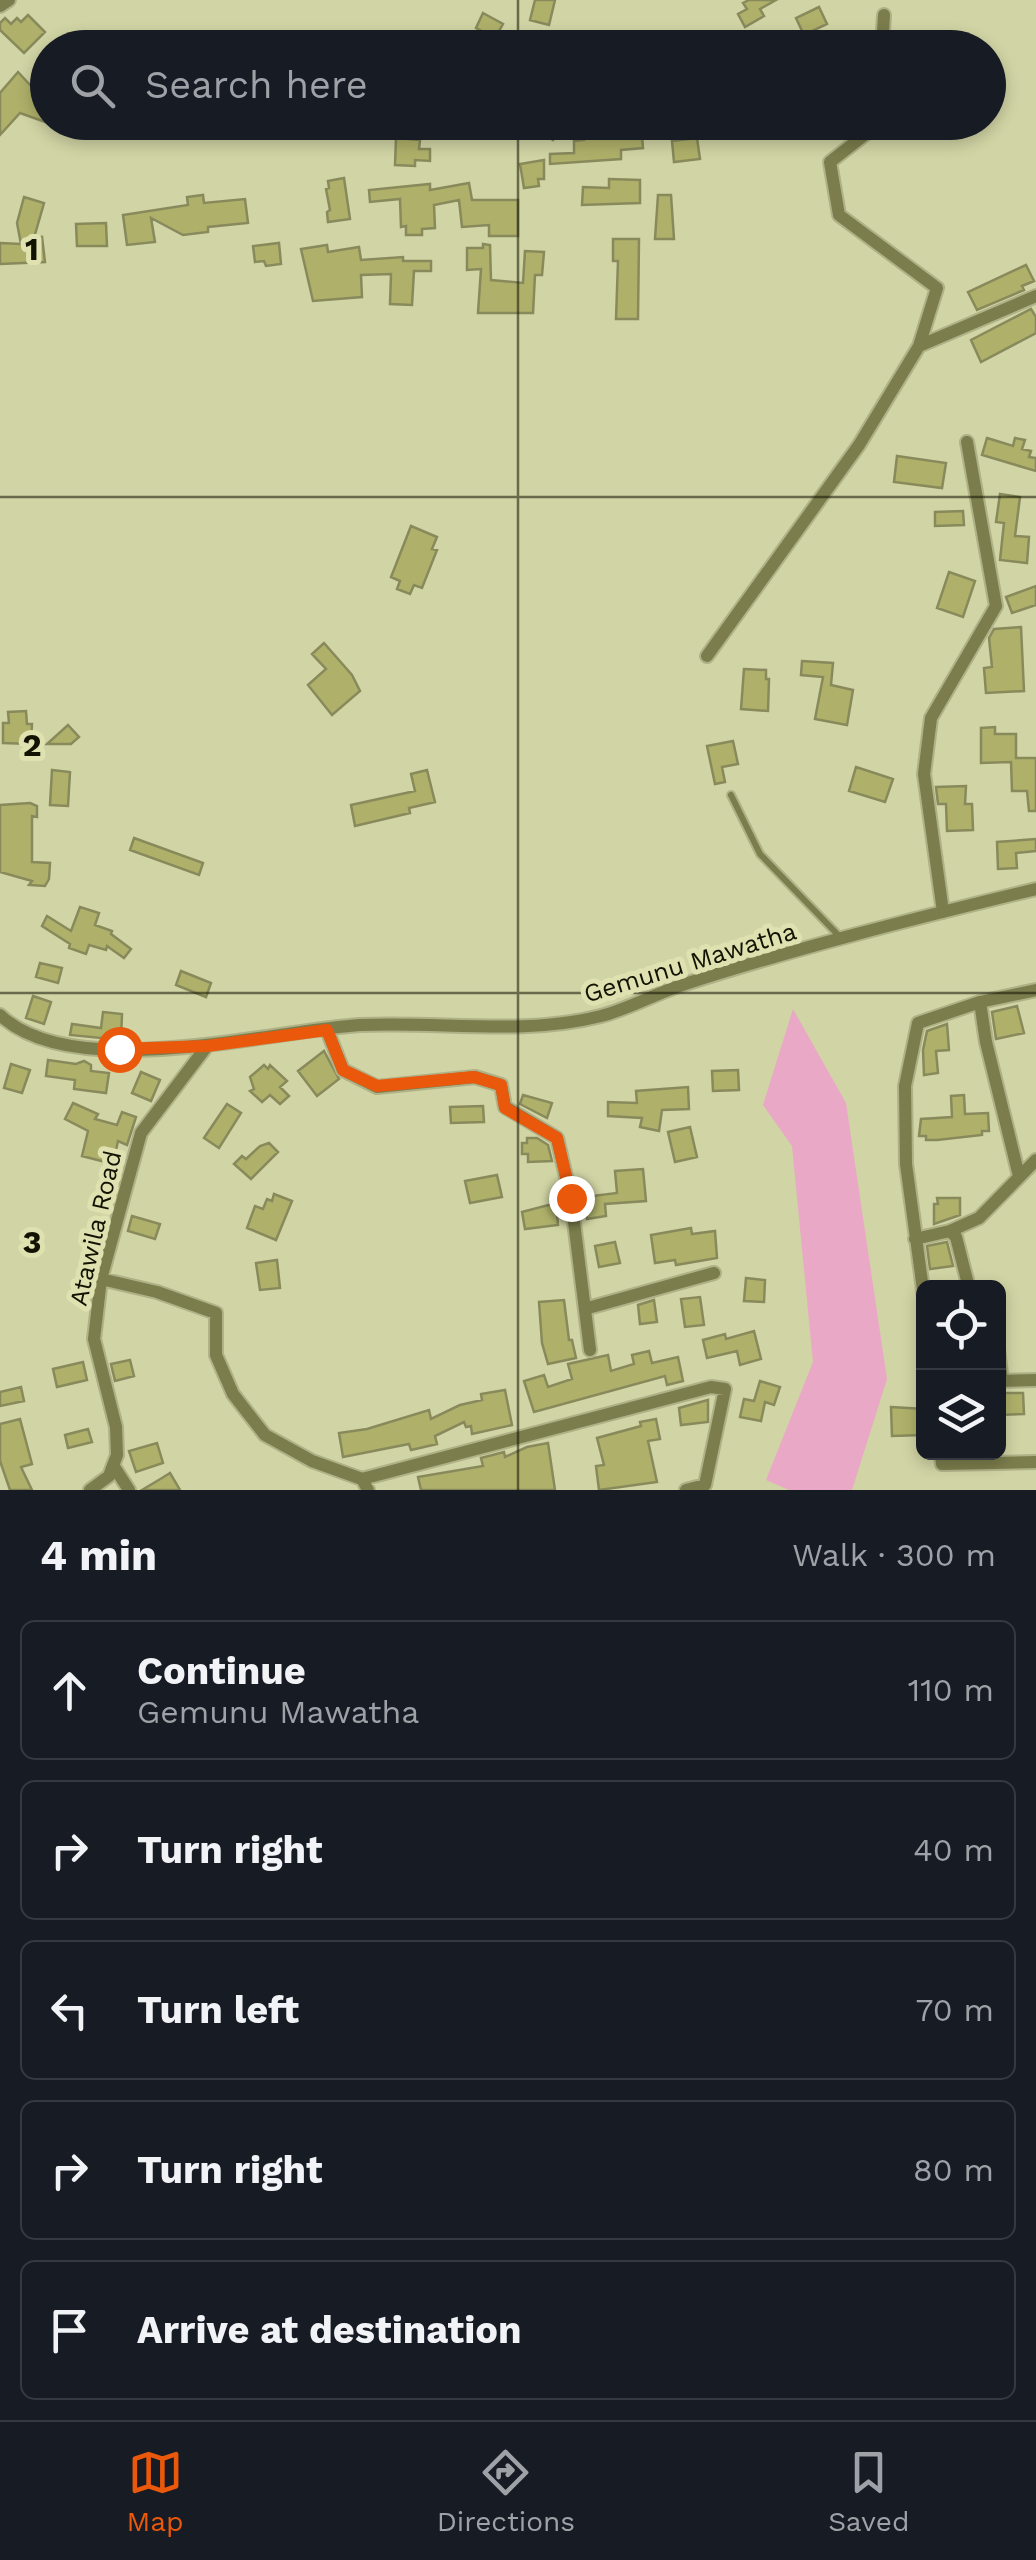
<!DOCTYPE html>
<html lang="en">
<head>
<meta charset="utf-8">
<style>
	:root { --surface:#171b24; --page:#20242c; --text:#f1f3f6; --muted:#9ea1a6; --line:#363941; --accent:#ea580c }
	body { margin:0; font-family:"Work Sans",sans-serif; background:var(--page); color:var(--text) }
	.controls { position:absolute; right:30px; bottom:30px; display:grid; overflow:hidden; border-radius:15px; box-shadow:0 5px 15px #0003 }
	.controls button { width:90px; height:90px; display:grid; place-items:center; padding:0; border:0; border-bottom:2px solid var(--line); background:var(--surface); color:var(--text); font:50px sans-serif }
	.stop { position:absolute; width:30px; height:30px; margin:-22px; border:8px solid #ea580c; border-radius:50%; background:#fff }
	.stop.end { background:#ea580c; border-color:#fff; box-shadow:0 2px 10px #0008 }
	.list { margin:0; padding:0; list-style:none }
	h2 { display:flex; justify-content:space-between; align-items:center; height:130px; margin:0; padding:0 40px; font-size:42px }
	h2 small { font-size:32px; font-weight:400; color:var(--muted) }
	.list li { display:grid; grid-template-columns:65px 1fr auto; gap:30px; align-items:center; box-sizing:border-box; height:140px; margin:0 20px 20px; padding:0 20px; border:2px solid var(--line); border-radius:15px }
	.list b { display:block; font-size:38px; white-space:nowrap }
	.list p { margin:0; font-size:32px; white-space:nowrap; color:var(--muted) }
	.list em { font-size:32px; font-style:normal; color:var(--muted) }
	.icon { flex:none; width:55px; height:55px; fill:none; stroke:currentColor; stroke-width:2; stroke-linecap:round; stroke-linejoin:round }
	.map { position:relative; flex:none; width:1036px; height:1490px; overflow:hidden }
	.search { position:absolute; background:var(--surface); box-shadow:0 5px 15px #0003; left:30px; right:30px; top:30px; height:110px; display:flex; align-items:center; gap:25px; box-sizing:border-box; padding:0 35px; border-radius:55px; color:var(--muted); font-size:38px }
	.sheet { height:930px; background:var(--surface) }
	nav { display:flex; justify-content:space-around; align-items:center; box-sizing:border-box; height:140px; border-top:2px solid var(--line); background:var(--surface); font-size:28px; color:var(--muted) }
	nav a { display:grid; justify-items:center; gap:5px }
	nav .on { color:var(--accent) }
	.map>svg:first-child { display:block }
</style>
</head>
<body>
<div class="map">
<svg width="1036" height="1490" viewBox="0 0 1036 1490">
	<rect width="100%" height="100%" fill="#d1d4a4"/>
	<path fill="#e9a8c6" d="M793 1009 846 1103 887 1379 852 1490H789L766 1480 813 1362 792 1146 763 1105Z"/>
	<path fill="#afb16a" stroke="#888a5c" stroke-width="2.5" d="M535 0H555L549 25 530 20Z
		M749 0H776L760 9 764 16 745 27 738 14 747 9 743 3Z
		M819 7 827 24 804 35 796 18Z
		M483 13 503 24 495 38 476 28Z
		M28 15 45 32 24 53 0 30V23L5 18 11 24 17 18 21 22Z
		M18 72 32 87 48 92V123L20 113 0 135V93Z
		M525 122H560L557 128 560 129 553 140Z
		M641 123 643 148 621 150V159L550 164V154L574 153V141L584 140 582 132 597 129 598 135 623 134V124Z
		M396 138 420 140 419 149H430V161L415 160V166L395 165Z
		M697 138 700 159 674 162 672 141Z
		M544 160V179H538L539 186 524 188 520 164Z
		M344 178 350 219 328 222 327 212 330 210 326 189 329 188 328 181Z
		M609 179 640 180V203L582 205 583 187 609 188Z
		M469 183 472 200H518V236H489V225L462 227 459 200 434 205 435 228 422 229V235H406V226L401 227 400 199 370 202 369 190 430 184V190Z
		M203 195 204 203 245 199 248 223 208 227V232L183 235 151 218 155 242 127 245 123 215 188 205 187 197Z
		M658 195H671L674 239H655Z
		M24 197 44 203 34 238 42 237 45 262 0 264V243L21 244 17 223Z
		M106 223 107 246H77L76 224Z
		M613 239H639L638 319H616L618 261H613Z
		M279 243 281 264 266 266 264 261 255 262 253 246Z
		M483 244 490 245 491 280 523 283 525 251 544 252 542 275H535L533 313H478L481 269 467 270V248H483Z
		M327 245 328 252 359 247 361 260 403 257V261H431V271H414L412 305 390 304 391 274 361 275 362 297 313 301 301 249Z
		M1026 265 1034 281 1022 286 1024 290 977 310 968 292Z
		M1031 309 1036 317V333L981 362 971 340Z
		M987 438 1013 446 1015 438 1025 440 1022 449 1031 451 1029 457 1036 458V471L982 455Z
		M897 456 946 463 942 488 894 482Z
		M1000 494 1020 497 1015 536 1029 537 1027 563 1000 560 1004 523 996 522Z
		M963 511 964 525 935 526V512Z
		M411 526 437 537 432 549 437 550 422 588 414 585 410 594 397 589 400 581 391 577Z
		M949 572 975 581 963 617 937 608Z
		M1036 586V605L1012 613 1006 597Z
		M1021 627 1024 691 986 693 984 668 992 667 989 638 994 629Z
		M324 643 352 675 360 691 332 715 308 685 326 669 312 654Z
		M802 661 833 663 831 685 853 690 847 725 815 719 823 677 801 675Z
		M744 669 766 670V679H769L768 711 741 709Z
		M26 711 27 724H32L31 744 3 743V723H9L8 712Z
		M68 725 79 737 71 744H47Z
		M995 727V734H1016V758H1036V811H1029L1027 791H1012L1011 762 981 763V728Z
		M733 741 738 764 722 767 725 782 715 784 707 746Z
		M856 767 893 779 885 802 849 791Z
		M52 770 70 772 68 806 50 805Z
		M427 770 435 802 409 808 410 813 355 826 351 805 415 791 411 774Z
		M966 786 965 804H972L973 830 947 831 946 804H938L936 787Z
		M30 803 37 806V817L32 816V862L50 863 49 879 45 886 29 885 32 881 0 872V805Z
		M134 838 203 863 199 875 130 850Z
		M1036 839V851L1016 853 1017 868 998 869 997 842Z
		M80 907 99 913 95 925 112 931 111 934 131 949 124 958 107 946 106 950 89 945 86 954 69 948 70 944 42 926 47 916 71 931Z
		M40 963 62 968 58 983 36 977Z
		M181 971 211 983 206 997 176 985Z
		M33 996 51 1002 44 1024 26 1018Z
		M1017 1006 1024 1033 996 1039 992 1012Z
		M103 1012 122 1014 121 1040 70 1035 72 1024 101 1028Z
		M947 1024 949 1050 936 1051 938 1073 924 1075 923 1050 927 1031Z
		M324 1051 339 1079 317 1096 298 1071Z
		M48 1060 76 1064 84 1061 91 1065V1071L109 1073 106 1093 74 1089 75 1080 46 1076Z
		M11 1064 30 1070 22 1093 4 1088Z
		M264 1065 268 1069 270 1065 287 1081 280 1087 289 1096 280 1104 270 1095 262 1102 250 1091 254 1089 250 1077Z
		M738 1070 739 1090 713 1091 712 1071Z
		M141 1072 160 1080 151 1101 132 1093Z
		M688 1087 689 1109 662 1110 659 1131 640 1127 642 1118 608 1116V1102L637 1103 636 1091Z
		M523 1095 552 1103 547 1118 520 1104Z
		M964 1095 965 1114 988 1113 989 1131H982V1135L937 1140H926V1136H919L921 1119 952 1117 951 1096Z
		M73 1103 98 1114 95 1119 117 1125 122 1112 136 1117 127 1145 118 1141 113 1164 82 1156 88 1131 65 1119Z
		M227 1104 241 1113 219 1148 204 1138Z
		M483 1106 484 1122 451 1123 450 1107Z
		M690 1127 697 1157 675 1162 668 1132Z
		M527 1138H537L548 1145 552 1161 528 1162V1154H522V1143H527Z
		M269 1143 278 1152 251 1179 234 1164 242 1156 246 1159 260 1146Z
		M643 1169 646 1201 605 1204 606 1216 587 1219 586 1211 583 1212 584 1197 617 1193 615 1171Z
		M497 1175 502 1197 470 1203 465 1181Z
		M274 1194 292 1201 276 1240 247 1228 255 1206 263 1209 267 1199 272 1201Z
		M937 1198H960V1215L934 1224V1204H938Z
		M556 1203 558 1225 525 1229 522 1212Z
		M132 1216 160 1224 155 1239 128 1231Z
		M691 1228 692 1234 715 1231 717 1258 676 1265 675 1260 655 1263 651 1235Z
		M615 1242 620 1263 599 1267 595 1246Z
		M947 1242 953 1266 930 1269 927 1246Z
		M277 1260 280 1288 260 1290 256 1263Z
		M746 1278 765 1280 764 1302 744 1301Z
		M700 1297 704 1325 685 1327 681 1299Z
		M564 1300 569 1340H572L576 1358 548 1364 542 1343 539 1302Z
		M654 1300 657 1322 640 1324 638 1305Z
		M754 1331 761 1359 740 1365 737 1351 707 1358 703 1340 725 1334 726 1339Z
		M649 1351 652 1363 678 1357 683 1381 667 1385 665 1376 534 1412 524 1381 544 1375 548 1387 572 1379 568 1364 608 1355 611 1371 634 1364 632 1355Z
		M130 1360 134 1376 115 1381 111 1364Z
		M83 1362 87 1380 57 1387 53 1369Z
		M760 1381 780 1387 774 1405 765 1402 761 1421 740 1417 744 1399 754 1401Z
		M21 1387 24 1401 0 1406V1392Z
		M505 1390 512 1425 472 1434 471 1426 466 1427 464 1422 435 1436 437 1444 411 1450 409 1444 343 1457 339 1433 367 1429 429 1410 431 1419 460 1405 482 1400 481 1394Z
		M998 1393H1023L1024 1414 998 1415Z
		M708 1400V1422L681 1425 679 1408Z
		M891 1407 924 1409V1435L892 1436Z
		M20 1419 32 1464 21 1467 32 1490H10L0 1461V1424Z
		M656 1419 660 1439 648 1441 657 1482 599 1490 596 1466 604 1465 597 1438 641 1426 640 1422Z
		M88 1429 92 1442 68 1448 65 1435Z
		M157 1443 163 1463 136 1472 129 1451Z
		M548 1443 555 1490H421L418 1477 483 1466 481 1458 504 1452 505 1457 527 1447Z
		M170 1473 180 1490H142L162 1478Z"/>
	<g fill="none" stroke-linecap="round" stroke-linejoin="round">
		<g stroke="#afb187" stroke-width="10">
			<path id="service" d="M731 795 760 854 842 939"/>
		</g>
		<g stroke="#afb187" stroke-width="16">
			<path id="minor" d="M0 6 9 0
				M882 48 884 15
				M881 122 830 162 839 215 937 288 919 346
				M707 656 859 445 919 346 1036 296
				M943 912 924 774 931 718 996 606 967 442
				M980 1002 986 1042 1019 1176
				M0 1015C73 1084 267 1031 360 1025 441 1021 522 1036 601 1016 628 1009 653 995 679 986 796 948 916 918 1036 889
				M327 1030 343 1070 377 1087 475 1077 501 1085 505 1107 557 1138 571 1198 590 1350
				M950 1231 979 1218 1036 1160
				M915 1239 950 1231 956 1237 969 1288
				M101 1279 157 1292 216 1313V1355L233 1394 265 1435 312 1461 362 1479 368 1490
				M924 1297 906 1164 905 1086 918 1023 980 1002 1036 990
				M588 1308 714 1273
				M998 1350 1002 1381
				M998 1381 1036 1380
				M941 1452 942 1464 1036 1462
				M113 1465 129 1490
				M362 1479 711 1387 725 1389 705 1485 686 1490
				M90 1490 109 1476 117 1455 116 1427 94 1339 101 1279 141 1133 207 1046"/>
		</g>
		<use href="#service" stroke="#7b7d4c" stroke-width="6"/>
		<use href="#minor" stroke="#7b7d4c" stroke-width="12"/>
	</g>
	<g fill="none" stroke-linecap="round" stroke-linejoin="round">
		<path stroke="#ea580c" stroke-width="12" d="M119 1049 207 1046 327 1030 343 1070 377 1086 474 1077 501 1085 505 1108 557 1138 571 1198"/>
	</g>
	<path fill="none" stroke="#121202" stroke-width="2.5" stroke-opacity="0.55" d="M518 0V48M518 122V1490M0 497H1036M0 993H1036"/>
	<g text-anchor="middle" stroke-width="10" stroke-linejoin="round" paint-order="stroke">
		<g font-size="25" fill="#121202" stroke="#dfe1b0">
			<text transform="translate(690 962) rotate(-17)" y="9">Gemunu Mawatha</text>
			<text transform="translate(95 1228) rotate(-77)" y="9">Atawila Road</text>
		</g>
	</g>
	<g font-size="32" text-anchor="middle" font-weight="bold" fill="#121202" stroke="#dfe1b0" stroke-width="10" stroke-linejoin="round" paint-order="stroke">
		<text x="32" y="260">1</text>
		<text x="32" y="756">2</text>
		<text x="32" y="1253">3</text>
	</g>
</svg>
<div class="controls">
<button><svg class="icon" aria-label="locate" viewBox="0 0 24 24"><circle cx="12" cy="12" r="6"/><path d="M12 2v4M12 18v4M2 12h4M18 12h4"/></svg></button>
<button><svg class="icon" aria-label="layers" viewBox="0 0 24 24"><path d="M12 4l9 5-9 5-9-5zM3 14l9 5 9-5"/></svg></button>
</div>
<div class="stop" style="left:119px;top:1049px"></div>
<div class="stop end" style="left:571px;top:1198px"></div>
<div class="search"><svg class="icon" aria-label="search" viewBox="0 0 24 24"><circle cx="10" cy="10" r="6"/><path d="M15 15l6 6"/></svg>Search here</div>
</div>
<section class="sheet">
<h2>4 min<small>Walk · 300 m</small></h2>
<ul class="list">
<li><svg class="icon" aria-label="ahead" viewBox="0 0 24 24"><path d="M12 20V5M6 11l6-6 6 6"/></svg><div><b>Continue</b><p>Gemunu Mawatha</p></div><em>110 m</em></li>
<li><svg class="icon" aria-label="right" viewBox="0 0 24 24"><path d="M7 20v-9h11M14 6l5 5-5 5"/></svg><div><b>Turn right</b></div><em>40 m</em></li>
<li><svg class="icon" aria-label="left" viewBox="0 0 24 24"><path d="M17 20v-9H6M10 6l-5 5 5 5"/></svg><div><b>Turn left</b></div><em>70 m</em></li>
<li><svg class="icon" aria-label="right" viewBox="0 0 24 24"><path d="M7 20v-9h11M14 6l5 5-5 5"/></svg><div><b>Turn right</b></div><em>80 m</em></li>
<li><svg class="icon" aria-label="arrive" viewBox="0 0 24 24"><path d="M6 21V4h12l-3 4 3 4H6"/></svg><div><b>Arrive at destination</b></div></li>
</ul>
</section>
<nav>
<a class="on"><svg class="icon" aria-label="map" viewBox="0 0 24 24"><path d="M3 6l6-2 6 2 6-2v14l-6 2-6-2-6 2zM9 4v14M15 6v14"/></svg>Map</a>
<a><svg class="icon" aria-label="directions" viewBox="0 0 24 24"><path d="M12 3l9 9-9 9-9-9zM9 14v-3h6M13 9l2 2-2 2"/></svg>Directions</a>
<a><svg class="icon" aria-label="saved" viewBox="0 0 24 24"><path d="M7 4h10v16l-5-4-5 4z"/></svg>Saved</a>
</nav>
</body>
</html>
